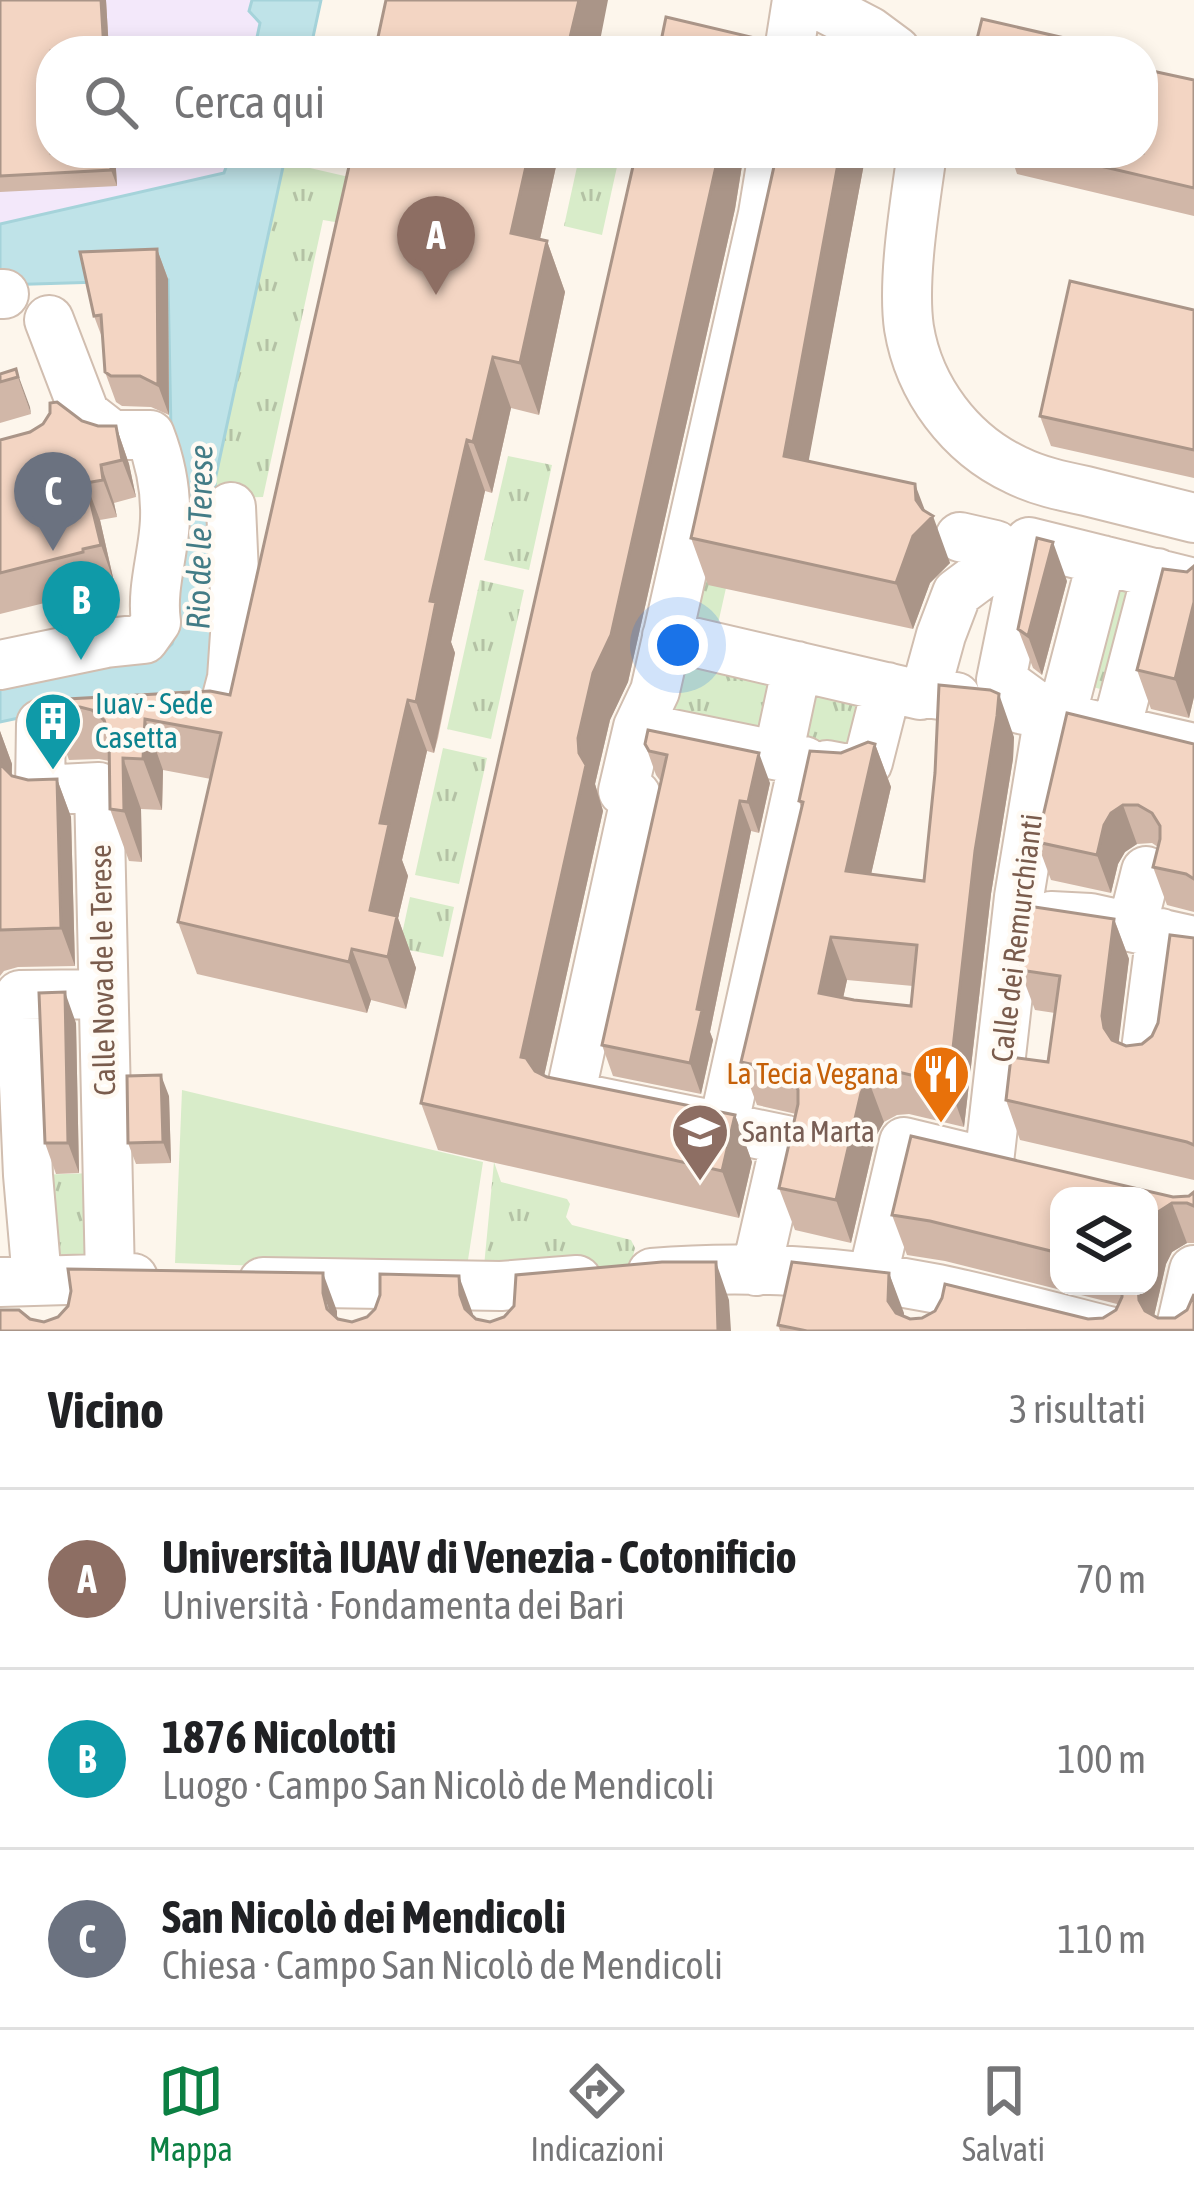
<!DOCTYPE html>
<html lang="it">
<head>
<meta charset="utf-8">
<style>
	:root { --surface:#fff; --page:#f2f2f2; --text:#202124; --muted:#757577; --line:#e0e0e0; --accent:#0b8043 }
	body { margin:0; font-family:"Asap Condensed",sans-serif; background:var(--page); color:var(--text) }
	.controls { position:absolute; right:36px; bottom:36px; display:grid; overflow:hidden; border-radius:24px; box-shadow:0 6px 18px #0003 }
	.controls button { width:108px; height:108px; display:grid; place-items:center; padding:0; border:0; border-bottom:3px solid var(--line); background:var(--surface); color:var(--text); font:60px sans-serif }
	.you { position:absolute; left:678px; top:645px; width:42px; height:42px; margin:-30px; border:9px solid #fff; border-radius:50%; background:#1a73e8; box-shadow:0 0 0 18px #1a73e833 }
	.badge { display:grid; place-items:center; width:78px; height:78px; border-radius:50%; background:var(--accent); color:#fff; font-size:39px; font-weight:700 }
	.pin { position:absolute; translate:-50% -99px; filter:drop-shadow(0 3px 6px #0008) }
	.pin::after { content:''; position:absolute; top:63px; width:42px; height:36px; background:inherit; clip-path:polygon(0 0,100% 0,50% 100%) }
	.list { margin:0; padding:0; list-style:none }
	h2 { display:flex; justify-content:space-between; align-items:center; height:156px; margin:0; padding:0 48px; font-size:51px }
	h2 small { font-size:39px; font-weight:400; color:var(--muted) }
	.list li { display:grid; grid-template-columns:78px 1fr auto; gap:36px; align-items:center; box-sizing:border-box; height:180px; padding:0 48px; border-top:3px solid var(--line) }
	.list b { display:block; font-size:45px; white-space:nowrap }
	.list p { margin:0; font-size:39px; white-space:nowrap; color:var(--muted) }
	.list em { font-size:39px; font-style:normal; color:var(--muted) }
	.icon { flex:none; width:66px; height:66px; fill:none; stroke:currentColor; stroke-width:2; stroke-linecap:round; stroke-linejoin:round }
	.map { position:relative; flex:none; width:1194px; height:1331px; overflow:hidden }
	.search { position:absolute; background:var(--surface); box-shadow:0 6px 18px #0003; left:36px; right:36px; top:36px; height:132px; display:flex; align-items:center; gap:30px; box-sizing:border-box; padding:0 42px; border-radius:48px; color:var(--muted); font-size:45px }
	.sheet { height:696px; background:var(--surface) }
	nav { display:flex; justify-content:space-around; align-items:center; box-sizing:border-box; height:168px; border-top:3px solid var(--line); background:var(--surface); font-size:33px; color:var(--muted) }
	nav a { display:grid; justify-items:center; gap:6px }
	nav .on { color:var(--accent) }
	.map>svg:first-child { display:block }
</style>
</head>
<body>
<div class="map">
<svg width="1194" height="1331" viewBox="0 0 1194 1331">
	<defs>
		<pattern id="grass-tufts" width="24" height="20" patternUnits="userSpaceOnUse" patternTransform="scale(3)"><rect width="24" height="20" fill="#d8ecc9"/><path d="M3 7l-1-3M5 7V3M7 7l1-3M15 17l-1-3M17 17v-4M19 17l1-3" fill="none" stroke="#b4c2a5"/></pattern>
	</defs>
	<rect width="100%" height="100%" fill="#fdf6ec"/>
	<path fill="#f3e8fa" d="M0 0H252L250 11 261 22 256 42 242 46 241 51H51V153H231L224 173 0 224Z"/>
	<path fill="url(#grass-tufts)" d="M580 153H620L602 235 564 226Z
		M284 162 375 183 365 227 323 220 263 497 215 498V480Z
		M763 214 709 584 726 588 713 646 887 687 868 762 655 731Z
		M508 456 552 465 529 570 484 560Z
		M1104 565 1149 577 1121 694 1076 683Z
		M480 580 524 590 491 739 447 729Z
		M443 748 487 758 459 884 415 875Z
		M410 897 454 907 443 957 399 948Z
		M494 1162 501 1182 567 1199 570 1204 566 1217 572 1225 631 1240 635 1248 632 1260 636 1265 483 1277Z
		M95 1173 101 1267 41 1269 34 1175Z"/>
	<path fill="#d8ecc9" d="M182 1090 483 1162 466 1273 175 1263Z"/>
	<path fill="#bfe3e8" stroke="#a5d3da" stroke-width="3" d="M252 0H321L310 51H241L242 46 256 42 260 23 249 11Z
		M231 153H286L215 480 220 678 215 692 42 713 0 722V678L157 658 172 644 175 634 168 280 0 285V224L224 173Z"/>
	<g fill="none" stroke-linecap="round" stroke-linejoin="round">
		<g stroke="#d1beb0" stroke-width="52">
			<path id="minor" d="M809 0 869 31 896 51
				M789 51 797 0
				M922 153C915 203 902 280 909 328 919 389 960 444 1016 470 1038 481 1062 486 1086 491 1122 500 1158 509 1194 518
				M0 294H4
				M1194 583 1029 542 1001 680 1049 715 1194 748
				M667 636 920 695 925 693
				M0 665 106 643 144 639 156 622C151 588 164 553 165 519 166 491 160 461 150 435H112L85 414 49 320
				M956 697 925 693 941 635 957 593 1000 561 995 545 960 537
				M179 717 222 716 232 678 236 619 231 507
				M1061 717 1102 560
				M41 724 40 790 99 787 110 1277
				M638 727 804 761 723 1127
				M1116 729 1157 573
				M778 755 797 666
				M827 765 848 769 868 762 887 687
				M1051 916 1090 918 1194 941
				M1132 927 1146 871
				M1145 1058 1161 933
				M989 1162 1019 897 1049 715 1020 709
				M756 1271 786 1140 570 1096 636 795 623 791 638 727 655 691 763 214 773 153
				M652 1273C745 1265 846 1271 938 1289 995 1301 1052 1317 1109 1331
				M37 1279 28 1175 20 995 103 994
				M872 1279 904 1142 974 1159
				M0 1282 133 1278
				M263 1282 501 1286 577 1280
				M1180 1331 1194 1270"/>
		</g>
		<use href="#minor" stroke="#fff" stroke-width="48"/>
	</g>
	<path fill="#d1b7a8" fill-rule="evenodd" d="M0 0H106L109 51H51L115 153 117 186 0 192Z
		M1194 80V216L1017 174 1010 153H1143Z
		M352 153H559L540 239 547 241 565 292 539 415 511 408 492 493 485 491 451 642 455 653 438 738 434 753 427 751 402 860 408 876 398 918 416 968 406 1009 371 1000 367 1013 197 974 178 922 211 779 163 770 162 810 141 809 142 862 129 861 110 809 109 761 99 759 69 760 50 709 230 695Z
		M636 153H744L735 209 628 682 610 720 595 784 603 811 544 1076 735 1115 752 1162 739 1218 438 1150 421 1103Z
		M866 153 808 461 925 512 950 563 930 583 913 629 708 585 691 538 774 174Z
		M157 249 168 279 169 415 151 407 122 406 116 402 105 372 103 340 94 316Z
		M1194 310V478L1051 446 1040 416Z
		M16 369 31 414 0 423V374Z
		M82 421 98 426H116L129 464 136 497 114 503 117 517 100 520 114 582 97 586V590L0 614V440Z
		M1194 566V697L1189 718 1151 709 1137 670 1187 572Z
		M1067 581 1042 675 1033 668 1018 629Z
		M0 731 12 764V776L28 780 57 779 71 817 75 966 18 967 4 971 0 976Z
		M1014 737 1013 759 991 894 964 1127 909 1114 897 1115 884 1122 876 1136 851 1243 795 1230 779 1188 796 1114 757 1105 741 1062 801 807 799 801 841 753 875 744 891 787 871 874 924 881ZM847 980 913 986 911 1006 843 998Z
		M645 744 770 783 759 833 751 831 710 1032 713 1040 701 1094 613 1076 602 1045 661 782 656 775Z
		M1194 744V912L1167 905 1153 867 1158 847 1152 843 1137 844 1125 852 1118 864 1111 893 1051 880 1037 842Z
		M1114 919 1129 959 1118 1043 1126 1046 1142 1044 1152 1036 1194 938V1180L1020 1140 1006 1100 1048 1062 1055 1013 1035 1010 1020 970Z
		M76 1023 79 1173 56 1174 45 1143Z
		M169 1096 171 1163 136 1164 128 1143Z
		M911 1136 1173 1197 1189 1196 1194 1192V1243H1187L1172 1252 1166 1264 1154 1316 1158 1318H1175L1187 1310 1194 1294V1331H780L778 1325 792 1262 889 1273 904 1316 910 1319 922 1318 935 1311 942 1298 945 1284 1088 1319 1103 1318 1116 1310 1118 1305 1117 1304 945 1261 907 1255 892 1215ZM1059 1196H1149V1286H1059Z"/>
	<path fill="#aa9588" d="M101 0H106L109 51H104Z
		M579 0H608L598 51 567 50Z
		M751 37 756 51H748Z
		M110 153H115L117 186 111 170Z
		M529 153H559L530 284 511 233Z
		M719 153H744L735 209 628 682 610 720 595 784 603 811 538 1103 521 1057 579 753 578 738Z
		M840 153H866L801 502 784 456Z
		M547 241 565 292 539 415 520 363Z
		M157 249 168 279 169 415 158 385Z
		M493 357 511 408 492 493 473 442Z
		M16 369 30 407 31 414 18 377Z
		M116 426 129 464 136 497 122 460Z
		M467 440 485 491 451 642 455 653 434 753 416 702 430 601Z
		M101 465 114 503 117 517 103 480Z
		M86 483 100 520 114 582 101 545Z
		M915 484 929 521 933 516 950 563 930 583 913 629 896 583 916 500Z
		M1053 542 1067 581 1042 675 1028 636Z
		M1194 602V697L1189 718 1175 679Z
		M999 694 1014 737 1013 759 991 894 964 1127 949 1084 975 851Z
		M408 700 427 751 402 860 408 876 398 918 416 968 406 1009 370 910 380 823Z
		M145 719 163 770 162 810 143 759Z
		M0 731 12 764 11 790 0 761Z
		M875 744 891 787 862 914 846 871Z
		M759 753 770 783 759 833 748 802Z
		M123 758 141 809 142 862 124 811Z
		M57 779 71 817 75 966 61 928Z
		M740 801 751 831 710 1032 713 1040 701 1094 690 1063 697 1009Z
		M1123 805 1137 844 1125 852 1118 864 1111 893 1097 855 1104 825 1111 813Z
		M1114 919 1129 959 1117 1056 1104 1028 1102 1016Z
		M831 937 847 980 835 1035 819 993Z
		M352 949 371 1000 367 1013 349 962Z
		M65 992 76 1023 79 1173 68 1143Z
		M161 1075 169 1096 171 1163 163 1142Z
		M868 1079 884 1122 876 1136 851 1243 836 1200 861 1093Z
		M735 1115 752 1162 739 1218 722 1171Z
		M1172 1203 1187 1243 1172 1252 1166 1264 1152 1325 1139 1300 1138 1286H1149V1235L1152 1224 1158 1212Z
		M716 1262 729 1300 731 1331H718Z
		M323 1273 337 1311V1331L323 1293Z
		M889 1273 904 1313 903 1331 888 1301Z
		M459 1276 473 1314 474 1331 460 1295Z"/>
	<path fill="#f3d5c3" stroke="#aa9588" stroke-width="3" fill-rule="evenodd" d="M0 0H101L104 51H51V153H110L111 170 0 176Z
		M386 0H579L567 50 553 47 552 51H375Z
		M666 17 751 37 748 51H659Z
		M982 19 1099 46 1098 51H974Z
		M1143 69 1194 80V188L1045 153H1143Z
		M352 153H529L511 233 547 241 520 363 493 357 473 442 467 440 430 601 436 602 416 702 408 700 380 823 389 824 370 910 397 916 388 957 352 949 349 962 178 922 221 733 145 719 143 759 123 758 124 811 110 809 109 735 104 720 92 710 80 707 50 709V700L210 691 230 695Z
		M636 153H719L611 635 593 673 578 738 579 753 586 765 521 1057 526 1058 535 1071 547 1077 735 1115 722 1171 421 1103Z
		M777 153H840L784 456 915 484 916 500 923 510 933 516 913 536 896 583 691 538Z
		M157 249 158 385 140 376H111L105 372 101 315 94 316 80 252Z
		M1070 281 1194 310V450L1040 416Z
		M16 369 18 377 0 382V374Z
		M57 402 82 421 98 426H116L122 460 101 465 103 480 86 483 101 545 83 549V552L0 573V440L30 432 43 424 50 413V403Z
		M1037 538 1053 542 1028 636 1018 629Z
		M1194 566V602L1175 679 1137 670 1163 569 1187 572Z
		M939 685 990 690 999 694 997 716 975 851 949 1084 894 1071 881 1072 868 1079 861 1093 836 1200 779 1188 798 1104V1090L790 1077 777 1070 741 1062 803 802 799 801 810 751 841 753 868 742 875 744 846 871 924 881 935 773ZM831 937 917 945 911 1006 854 1000 819 993Z
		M1067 713 1194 744V879L1186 874 1153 867 1160 839V826L1152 813 1138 805H1123L1111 813 1104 825 1097 855 1037 842Z
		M648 730 759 753 748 802 740 801 697 1009 702 1010 690 1063 602 1045 667 755 649 751 645 744Z
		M0 761 1 765 12 776 28 780 57 779 61 928 0 930Z
		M1028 906 1114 919 1102 1016 1104 1028 1112 1040 1126 1046 1142 1044 1152 1036 1158 1023 1170 935 1194 938V1145L1187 1142 1006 1100 1011 1057 1048 1062 1060 976 1020 970Z
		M65 992 68 1143H45L39 993Z
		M161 1075 163 1142 128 1143 127 1076Z
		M911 1136 1173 1197 1189 1196 1194 1192V1206L1187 1203H1172L1158 1212 1152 1224 1149 1235V1196H1059V1253L930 1221 892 1215Z
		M662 1262H716L718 1331H0V1310H19L30 1319 44 1322 58 1317 68 1306 71 1291 68 1269 323 1273V1293L327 1309 338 1319 352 1322 367 1317 375 1309 380 1295V1274L459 1276 460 1295 465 1309 476 1319 490 1322 504 1317 514 1306 516 1275Z
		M792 1262 889 1273 888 1301 896 1313 910 1319 922 1318 935 1311 942 1298 945 1284 1088 1319 1103 1318 1116 1310 1122 1297V1286H1138L1139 1300 1145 1311 1158 1318H1175L1187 1310 1194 1294V1330L807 1331 778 1325Z"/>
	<defs>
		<g id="building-pin" transform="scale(3)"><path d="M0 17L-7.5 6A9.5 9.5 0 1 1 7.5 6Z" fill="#0f9aa8" stroke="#fffaf3"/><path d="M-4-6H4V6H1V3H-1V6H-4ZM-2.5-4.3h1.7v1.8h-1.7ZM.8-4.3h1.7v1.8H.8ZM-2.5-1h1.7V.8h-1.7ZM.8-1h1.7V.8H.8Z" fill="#fff"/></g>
		<g id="restaurant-pin" transform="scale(3)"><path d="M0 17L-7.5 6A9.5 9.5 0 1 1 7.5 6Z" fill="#e8710a" stroke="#fffaf3"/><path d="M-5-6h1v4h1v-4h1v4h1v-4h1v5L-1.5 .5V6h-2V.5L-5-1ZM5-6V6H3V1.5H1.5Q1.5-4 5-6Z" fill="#fff"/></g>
		<g id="university-pin" transform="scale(3)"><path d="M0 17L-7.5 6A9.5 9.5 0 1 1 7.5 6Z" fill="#8d6e63" stroke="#fffaf3"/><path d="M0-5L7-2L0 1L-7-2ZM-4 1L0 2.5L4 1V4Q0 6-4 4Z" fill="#fff"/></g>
	</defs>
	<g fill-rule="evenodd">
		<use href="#building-pin" x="53" y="721"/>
		<use href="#restaurant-pin" x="941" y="1074"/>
		<use href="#university-pin" x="700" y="1132"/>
	</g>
	<g text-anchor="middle" stroke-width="9" stroke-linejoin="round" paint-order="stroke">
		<g font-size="30" fill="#0d838f" stroke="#fffaf3" text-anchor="start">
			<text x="95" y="714">Iuav - Sede<tspan x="95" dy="34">Casetta</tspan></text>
		</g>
		<g font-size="30" fill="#7a5c4d" stroke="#fffaf3">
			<text transform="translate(1017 938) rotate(-83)" y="10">Calle dei Remurchianti</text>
			<text transform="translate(103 970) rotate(-91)" y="10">Calle Nova de le Terese</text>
		</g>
		<g font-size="30" fill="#c56008" stroke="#fffaf3" text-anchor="end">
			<text x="899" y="1084">La Tecia Vegana</text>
		</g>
		<g font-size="30" fill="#785e54" stroke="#fffaf3" text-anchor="start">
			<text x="742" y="1142">Santa Marta</text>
		</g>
		<g font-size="33" font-style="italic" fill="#437c86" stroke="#fffaf3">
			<text transform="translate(199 537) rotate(-89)" y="12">Rio de le Terese</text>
		</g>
	</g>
</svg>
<div class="controls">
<button><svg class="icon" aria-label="layers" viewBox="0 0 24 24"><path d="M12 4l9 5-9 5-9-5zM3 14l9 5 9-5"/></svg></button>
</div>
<div class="you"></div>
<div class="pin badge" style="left:436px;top:295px;background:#8d6e63">A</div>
<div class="pin badge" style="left:81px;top:660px;background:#0f9aa8">B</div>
<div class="pin badge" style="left:53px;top:551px;background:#6b7280">C</div>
<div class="search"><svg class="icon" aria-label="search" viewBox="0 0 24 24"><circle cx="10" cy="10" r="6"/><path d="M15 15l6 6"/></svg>Cerca qui</div>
</div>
<section class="sheet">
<h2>Vicino<small>3 risultati</small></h2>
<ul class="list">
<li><span class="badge" style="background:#8d6e63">A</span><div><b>Università IUAV di Venezia - Cotonificio</b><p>Università · Fondamenta dei Bari</p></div><em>70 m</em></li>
<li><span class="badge" style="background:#0f9aa8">B</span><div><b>1876 Nicolotti</b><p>Luogo · Campo San Nicolò de Mendicoli</p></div><em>100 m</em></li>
<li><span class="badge" style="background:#6b7280">C</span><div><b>San Nicolò dei Mendicoli</b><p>Chiesa · Campo San Nicolò de Mendicoli</p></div><em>110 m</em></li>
</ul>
</section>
<nav>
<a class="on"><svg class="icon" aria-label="map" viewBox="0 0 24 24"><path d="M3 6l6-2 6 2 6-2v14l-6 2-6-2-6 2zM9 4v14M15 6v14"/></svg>Mappa</a>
<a><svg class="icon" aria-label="directions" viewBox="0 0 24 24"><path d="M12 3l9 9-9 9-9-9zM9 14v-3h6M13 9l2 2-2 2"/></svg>Indicazioni</a>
<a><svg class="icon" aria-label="saved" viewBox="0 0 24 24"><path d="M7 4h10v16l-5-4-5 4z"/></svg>Salvati</a>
</nav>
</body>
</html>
